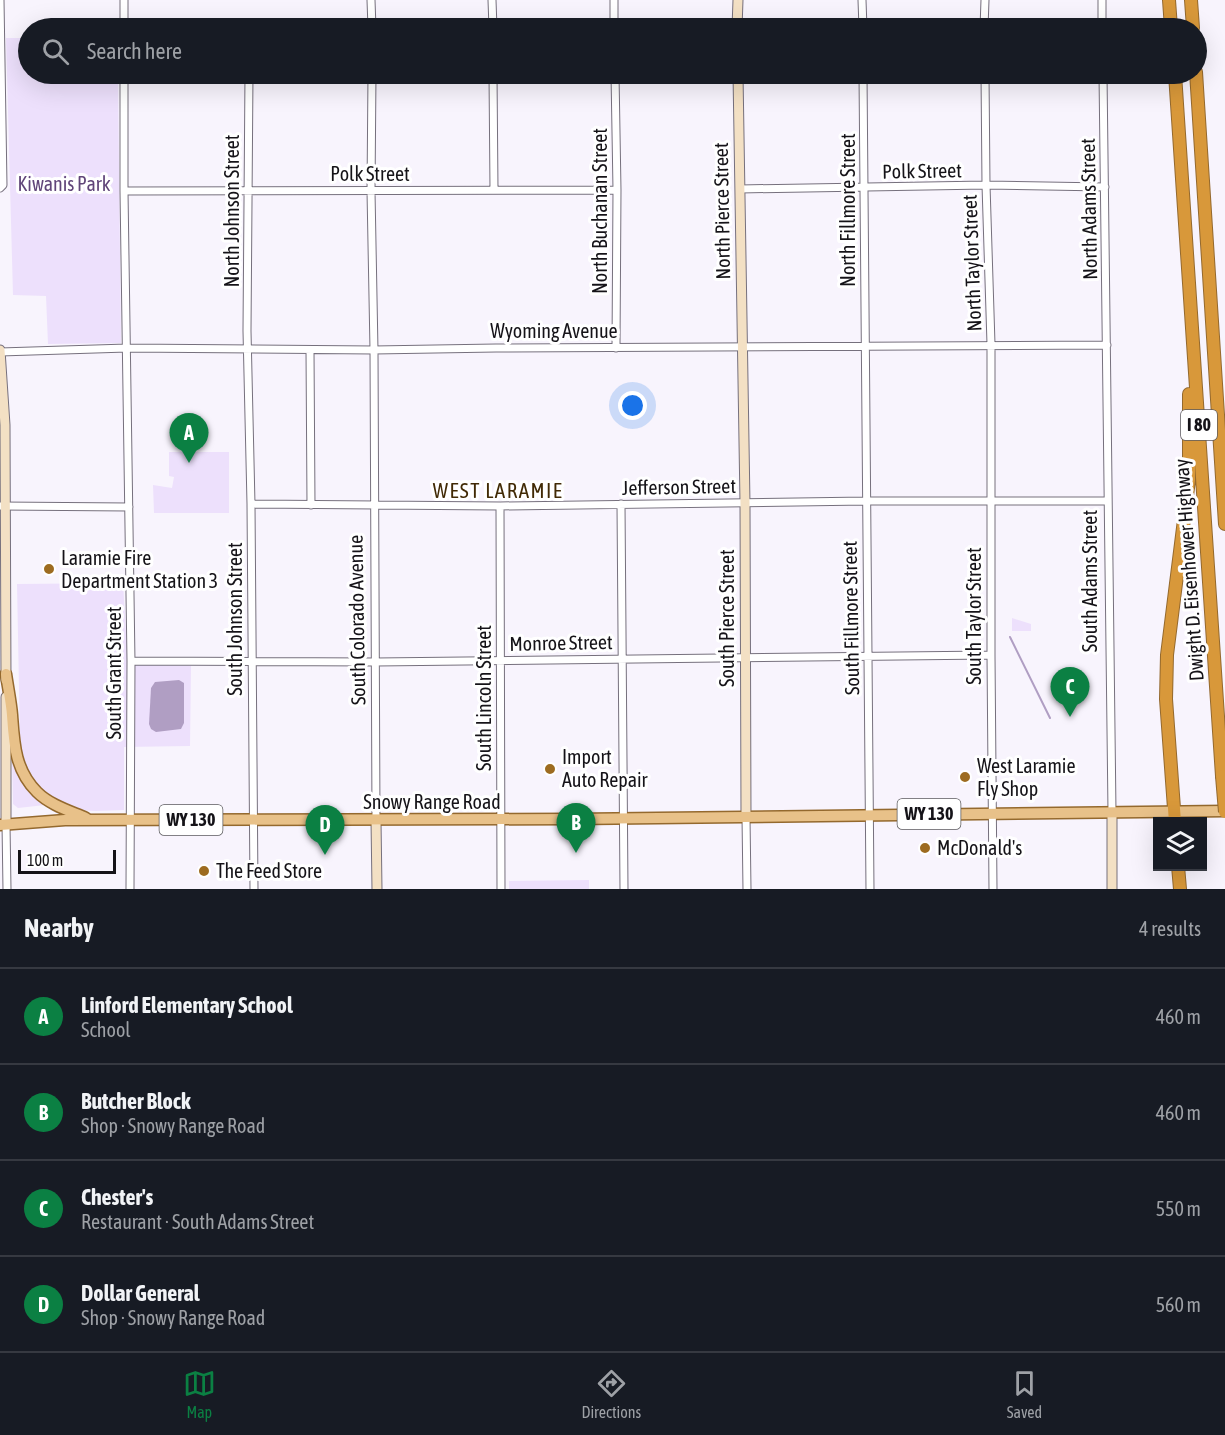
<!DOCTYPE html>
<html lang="en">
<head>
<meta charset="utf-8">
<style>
	:root { --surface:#171b24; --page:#20242c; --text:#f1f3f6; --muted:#9ea1a6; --line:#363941; --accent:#0b8043 }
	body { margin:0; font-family:"Asap Condensed",sans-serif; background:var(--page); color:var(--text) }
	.controls { position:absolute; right:18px; bottom:18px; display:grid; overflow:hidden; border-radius:0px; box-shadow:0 6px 24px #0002 }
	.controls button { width:54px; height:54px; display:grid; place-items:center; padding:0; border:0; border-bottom:2px solid var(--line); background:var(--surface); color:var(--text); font:30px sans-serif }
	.scale { position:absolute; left:18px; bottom:15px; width:98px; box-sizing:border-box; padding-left:6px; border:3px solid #151318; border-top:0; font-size:16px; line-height:21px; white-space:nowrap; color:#151318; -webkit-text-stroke:4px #fff; paint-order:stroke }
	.you { position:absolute; left:633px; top:406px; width:21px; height:21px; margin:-15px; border:4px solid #fff; border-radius:50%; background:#1a73e8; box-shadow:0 0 0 9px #1a73e833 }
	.badge { display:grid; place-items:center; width:39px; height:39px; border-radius:50%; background:var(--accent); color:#fff; font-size:20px; font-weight:700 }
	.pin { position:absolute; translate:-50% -50px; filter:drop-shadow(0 2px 3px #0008) }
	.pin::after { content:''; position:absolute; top:32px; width:21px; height:18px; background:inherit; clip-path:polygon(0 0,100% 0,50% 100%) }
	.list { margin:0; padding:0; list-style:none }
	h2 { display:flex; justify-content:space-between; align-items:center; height:78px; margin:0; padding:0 24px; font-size:26px }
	h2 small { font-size:20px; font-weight:400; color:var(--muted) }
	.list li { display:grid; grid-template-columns:39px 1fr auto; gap:18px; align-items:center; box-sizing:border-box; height:96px; padding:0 24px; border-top:2px solid var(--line) }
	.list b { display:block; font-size:22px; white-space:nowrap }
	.list p { margin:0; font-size:20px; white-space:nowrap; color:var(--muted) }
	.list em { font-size:20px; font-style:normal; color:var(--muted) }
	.icon { flex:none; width:33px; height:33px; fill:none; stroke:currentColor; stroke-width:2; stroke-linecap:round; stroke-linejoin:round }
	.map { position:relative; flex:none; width:1225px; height:889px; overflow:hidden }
	.search { position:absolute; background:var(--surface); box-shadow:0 6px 24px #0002; left:18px; right:18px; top:18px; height:66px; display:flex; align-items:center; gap:15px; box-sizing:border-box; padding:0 21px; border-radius:33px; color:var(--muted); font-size:22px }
	.sheet { height:462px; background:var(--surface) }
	nav { display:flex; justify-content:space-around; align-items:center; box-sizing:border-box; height:84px; border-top:2px solid var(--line); background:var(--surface); font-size:16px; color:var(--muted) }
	nav a { display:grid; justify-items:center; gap:3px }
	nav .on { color:var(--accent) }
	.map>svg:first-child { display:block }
</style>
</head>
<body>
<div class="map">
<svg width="1225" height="889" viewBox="0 0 1225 889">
	<rect width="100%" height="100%" fill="#f8f4fd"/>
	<path fill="#ede0fc" d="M6 38H28V74H118L121 343 48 344 46 296 13 295Z
		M169 452H229V513H154L153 485 172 488 174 477 169 476Z
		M123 583 128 665 191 666 190 746 124 747V810C108 810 88 813 72 808 52 803 29 780 23 760 22 754 21 747 20 741L17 584Z
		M1012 618 1031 624V631H1012Z
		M12 756 45 805 18 808 13 804Z
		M589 880V889H509V881Z"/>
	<path fill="#b09ec3" d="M179 680 184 683V723L181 729 156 732 151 729 149 724 151 688 155 682Z"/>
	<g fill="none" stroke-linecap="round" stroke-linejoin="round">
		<path stroke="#b09ec3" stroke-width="2" d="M1010 637 1050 718"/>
		<g stroke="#76707d" stroke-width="9">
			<path id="street" d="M371 0 372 28
				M492 0 493 28
				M862 0 863 28
				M124 28V0
				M614 28V0
				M984 28 985 0
				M1102 28V0
				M124 74V191L131 661 130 889
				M249 74 247 331 251 504 254 889
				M372 74 371 191 374 350 376 820
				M493 74 494 190
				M615 74 617 190 616 348
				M863 74 870 889
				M985 74 986 185 991 344V655L993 889
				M1103 74 1112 812
				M0 188 3 185 0 0
				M740 189 986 185 1105 187
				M124 191 617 190
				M310 350 311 505
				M0 352 127 348 374 350 496 348 1107 345
				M251 504 500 506 866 501H1108
				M621 504 624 889
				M0 506 129 507
				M500 506 501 889
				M131 661 376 662 991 655
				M746 817 747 889
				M6 824 7 889"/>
		</g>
		<g stroke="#76707d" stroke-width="11">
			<path id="secondary" d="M737 28 738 0
				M738 74 745 503 746 817
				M0 350 5 425 6 680
				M6 697V824
				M1112 812V889
				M376 820 377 889"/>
		</g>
		<g stroke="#94692e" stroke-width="13">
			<path id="primary" d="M6 674C8 688 11 702 12 715 14 744 15 770 37 792 50 805 70 811 86 818
				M0 825 65 820 573 819 1225 811"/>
		</g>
		<g stroke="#94692e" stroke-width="14">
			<path id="highway" d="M1169 0 1171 28
				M1191 0 1193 28
				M1196 72 1225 524
				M1175 74 1222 776
				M1175 822 1166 699 1167 655 1189 480V394
				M1178 866 1180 889"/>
		</g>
		<use href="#street" stroke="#fff" stroke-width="7"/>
		<use href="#secondary" stroke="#f3e0c4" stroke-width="9"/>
		<use href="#primary" stroke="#e8c189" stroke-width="10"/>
		<use href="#highway" stroke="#d8983a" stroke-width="12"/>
		<g stroke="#94692e" stroke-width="14" stroke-linecap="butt">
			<path id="highway-bridge" d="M1222 776 1225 812"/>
		</g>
		<use href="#highway-bridge" stroke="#d8983a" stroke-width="12"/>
	</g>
	<g fill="#9d6b20" stroke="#fff" stroke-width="2">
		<circle cx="49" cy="569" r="6"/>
		<circle cx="550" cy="769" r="6"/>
		<circle cx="965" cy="777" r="6"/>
		<circle cx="925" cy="848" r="6"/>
		<circle cx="204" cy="871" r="6"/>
	</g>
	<g text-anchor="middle" stroke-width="6" stroke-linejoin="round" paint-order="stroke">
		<g fill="#fff" stroke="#5b5a5d" stroke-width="1.5">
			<rect x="1181" y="410" width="36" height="30" rx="4.5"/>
			<rect x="897.5" y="799" width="63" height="30" rx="4.5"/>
			<rect x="159.5" y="805" width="63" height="30" rx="4.5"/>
		</g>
		<g font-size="18" font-weight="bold" fill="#151318">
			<text x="1199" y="431">I 80</text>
			<text x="929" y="820">WY 130</text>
			<text x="191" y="826">WY 130</text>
		</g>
		<g font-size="20" fill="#151318" stroke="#fff">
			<text transform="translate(922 171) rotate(-1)" y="7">Polk Street</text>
			<text x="370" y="181">Polk Street</text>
			<text transform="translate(1089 209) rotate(-91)" y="7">North Adams Street</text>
			<text transform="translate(848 210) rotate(-90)" y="7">North Fillmore Street</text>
			<text transform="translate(232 211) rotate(-90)" y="7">North Johnson Street</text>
			<text transform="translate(600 211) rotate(-90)" y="7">North Buchanan Street</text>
			<text transform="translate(722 211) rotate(-91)" y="7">North Pierce Street</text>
			<text transform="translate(972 263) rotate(-92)" y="7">North Taylor Street</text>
			<text x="554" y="338">Wyoming Avenue</text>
			<text transform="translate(679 487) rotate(-1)" y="7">Jefferson Street</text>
			<text transform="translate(1189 570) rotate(-94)" y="7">Dwight D. Eisenhower Highway</text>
			<text transform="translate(1090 581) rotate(-90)" y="7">South Adams Street</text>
			<text transform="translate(974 616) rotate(-90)" y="7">South Taylor Street</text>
			<text transform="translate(727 618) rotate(-90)" y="7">South Pierce Street</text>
			<text transform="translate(851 618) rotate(-91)" y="7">South Fillmore Street</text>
			<text transform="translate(235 619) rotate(-90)" y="7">South Johnson Street</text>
			<text transform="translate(357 620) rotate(-91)" y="7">South Colorado Avenue</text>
			<text transform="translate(561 643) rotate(-1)" y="7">Monroe Street</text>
			<text transform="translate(114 673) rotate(-90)" y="7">South Grant Street</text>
			<text transform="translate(484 698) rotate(-90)" y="7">South Lincoln Street</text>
			<text x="432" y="809">Snowy Range Road</text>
		</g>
		<g font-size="20" fill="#604579" stroke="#fff">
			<text x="64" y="191">Kiwanis Park</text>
		</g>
		<g font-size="20" fill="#151318" stroke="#fff" text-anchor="start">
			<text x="61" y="565">Laramie Fire<tspan x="61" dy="23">Department Station 3</tspan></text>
			<text x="562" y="764">Import<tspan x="562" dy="23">Auto Repair</tspan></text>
			<text x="977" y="773">West Laramie<tspan x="977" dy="23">Fly Shop</tspan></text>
			<text x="937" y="855">McDonald's</text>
			<text x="216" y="878">The Feed Store</text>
		</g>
		<g font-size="21" letter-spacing="1.5" fill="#412a05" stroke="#fff">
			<text x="498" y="498">WEST LARAMIE</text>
		</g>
	</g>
</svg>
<div class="controls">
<button><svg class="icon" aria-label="layers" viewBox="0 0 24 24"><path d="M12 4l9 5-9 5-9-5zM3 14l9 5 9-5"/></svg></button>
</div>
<div class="scale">100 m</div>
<div class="you"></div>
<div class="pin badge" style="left:189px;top:463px">A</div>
<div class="pin badge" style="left:576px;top:853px">B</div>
<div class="pin badge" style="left:1070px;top:717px">C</div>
<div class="pin badge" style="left:325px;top:855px">D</div>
<div class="search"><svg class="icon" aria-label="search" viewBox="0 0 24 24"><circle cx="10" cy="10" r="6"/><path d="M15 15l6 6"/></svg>Search here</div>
</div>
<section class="sheet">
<h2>Nearby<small>4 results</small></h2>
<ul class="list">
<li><span class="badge">A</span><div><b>Linford Elementary School</b><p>School</p></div><em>460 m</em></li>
<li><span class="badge">B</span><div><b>Butcher Block</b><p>Shop · Snowy Range Road</p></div><em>460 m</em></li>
<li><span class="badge">C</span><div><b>Chester's</b><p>Restaurant · South Adams Street</p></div><em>550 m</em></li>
<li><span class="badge">D</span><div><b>Dollar General</b><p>Shop · Snowy Range Road</p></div><em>560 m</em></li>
</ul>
</section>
<nav>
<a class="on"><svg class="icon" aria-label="map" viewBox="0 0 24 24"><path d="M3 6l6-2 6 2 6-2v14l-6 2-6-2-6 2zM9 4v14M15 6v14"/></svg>Map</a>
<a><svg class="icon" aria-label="directions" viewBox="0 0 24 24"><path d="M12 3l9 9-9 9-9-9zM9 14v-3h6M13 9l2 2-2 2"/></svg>Directions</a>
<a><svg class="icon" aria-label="saved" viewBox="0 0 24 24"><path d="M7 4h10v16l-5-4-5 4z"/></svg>Saved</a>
</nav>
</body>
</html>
